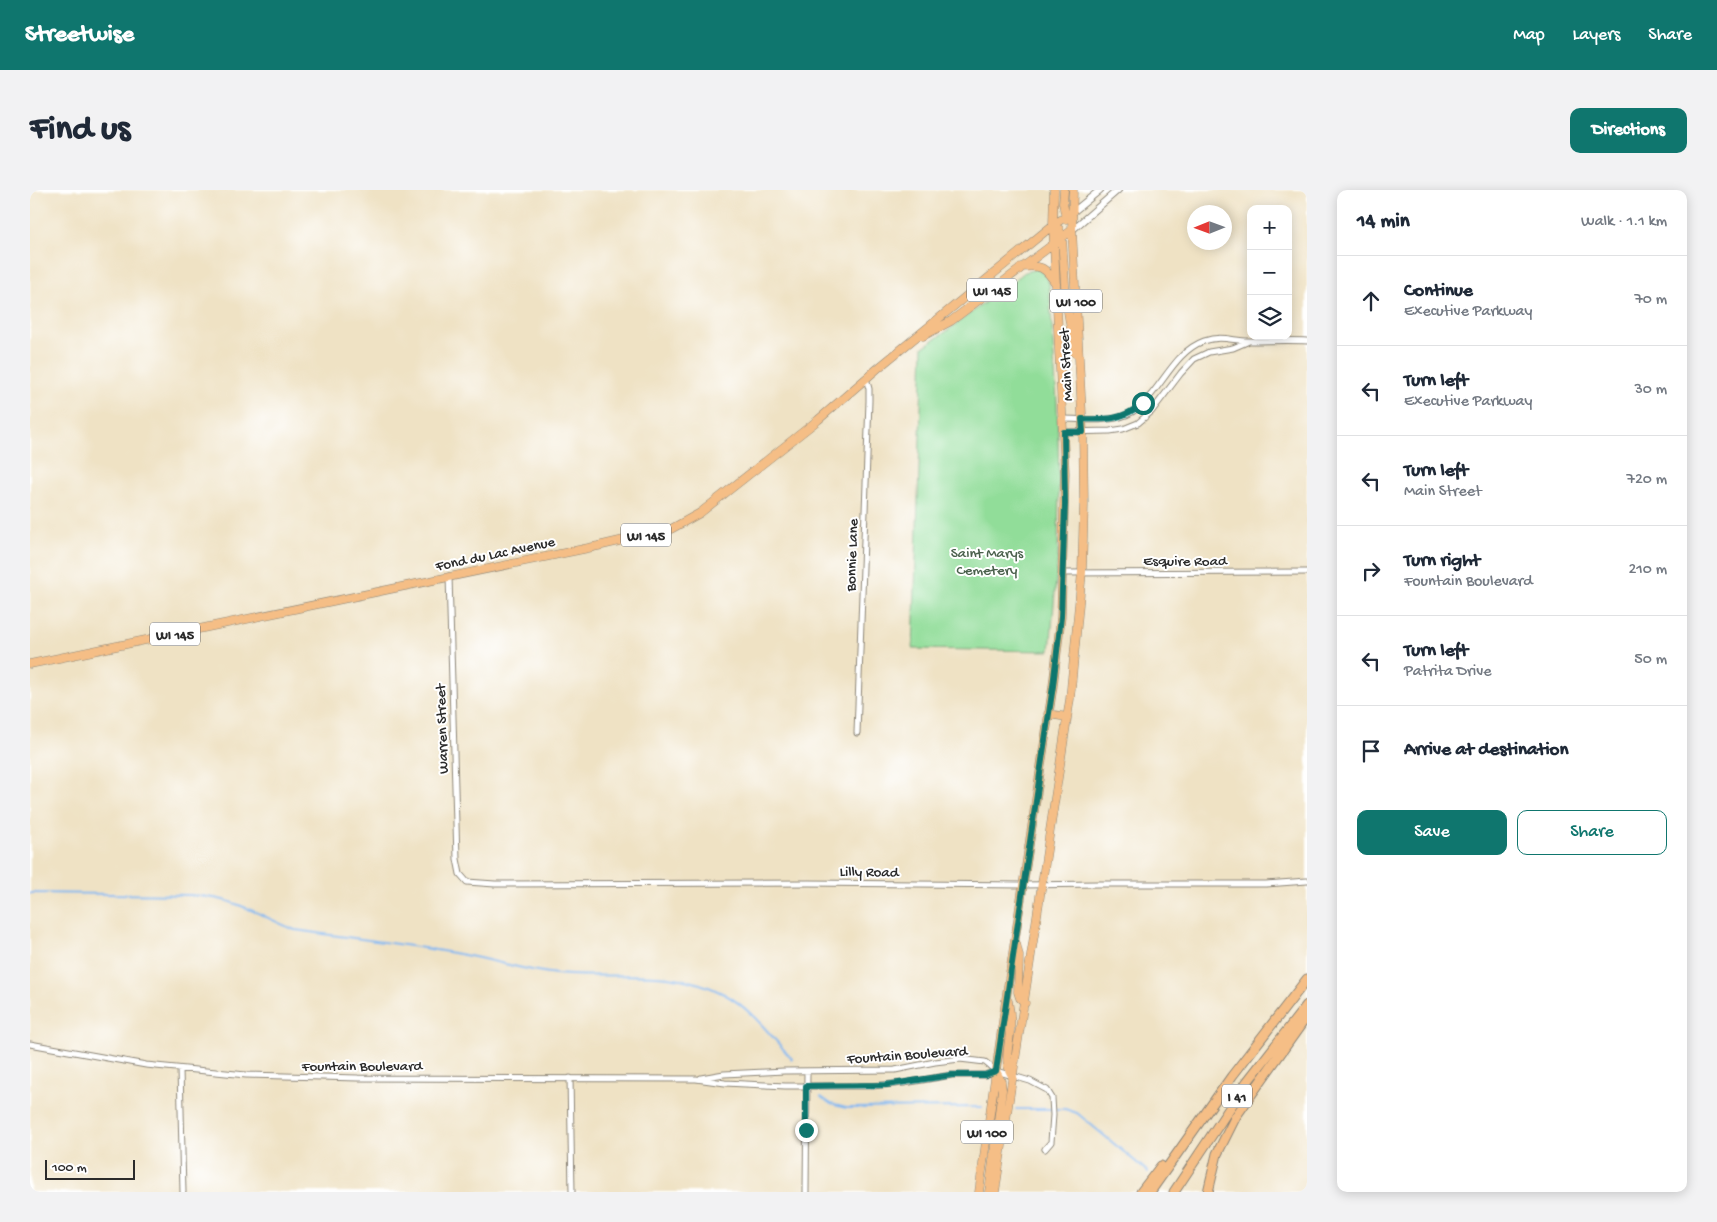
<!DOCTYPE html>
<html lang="en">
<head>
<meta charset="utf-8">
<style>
	:root { --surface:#fff; --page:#f2f2f3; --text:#1f2937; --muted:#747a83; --line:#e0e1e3; --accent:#0f766e }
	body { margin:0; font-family:"Gochi Hand",sans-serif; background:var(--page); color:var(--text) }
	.controls { position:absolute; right:15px; top:15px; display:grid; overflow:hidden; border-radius:10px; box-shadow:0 2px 12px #0003 }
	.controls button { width:45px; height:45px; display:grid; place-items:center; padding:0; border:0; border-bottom:1px solid var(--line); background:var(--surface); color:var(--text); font:25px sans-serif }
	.compass { position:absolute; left:1157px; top:15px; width:45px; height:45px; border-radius:50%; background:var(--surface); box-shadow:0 2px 12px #0003; rotate:269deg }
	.scale { position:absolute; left:15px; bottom:12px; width:90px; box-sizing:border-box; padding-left:5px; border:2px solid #2b2b2b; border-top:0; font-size:14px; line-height:18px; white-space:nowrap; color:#2b2b2b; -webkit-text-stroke:4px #fff; paint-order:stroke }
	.stop { position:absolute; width:15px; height:15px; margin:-11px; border:4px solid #0f766e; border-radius:50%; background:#fff }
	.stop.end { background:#0f766e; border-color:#fff; box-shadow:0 1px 5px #0008 }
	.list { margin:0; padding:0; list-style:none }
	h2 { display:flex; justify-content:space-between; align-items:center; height:65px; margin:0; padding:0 20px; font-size:21px }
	h2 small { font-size:16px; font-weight:400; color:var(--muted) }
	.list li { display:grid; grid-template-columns:32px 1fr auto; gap:15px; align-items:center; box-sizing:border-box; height:90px; padding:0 20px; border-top:1px solid var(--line) }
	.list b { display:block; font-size:19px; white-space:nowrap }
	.list p { margin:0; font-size:16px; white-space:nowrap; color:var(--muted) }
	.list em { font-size:16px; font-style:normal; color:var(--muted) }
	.actions { display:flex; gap:10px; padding:15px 20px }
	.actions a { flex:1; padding:11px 0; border:1px solid var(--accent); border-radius:10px; text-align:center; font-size:18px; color:var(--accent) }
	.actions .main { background:var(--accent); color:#fff }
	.icon { flex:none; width:28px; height:28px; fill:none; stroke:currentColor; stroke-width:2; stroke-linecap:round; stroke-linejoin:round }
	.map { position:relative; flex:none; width:1277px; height:1002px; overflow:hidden; border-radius:10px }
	header { display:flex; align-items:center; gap:30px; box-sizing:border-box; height:70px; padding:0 25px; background:var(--accent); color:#fff }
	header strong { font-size:24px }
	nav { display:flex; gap:28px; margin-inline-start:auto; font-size:18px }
	.intro { display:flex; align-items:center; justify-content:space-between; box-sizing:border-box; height:120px; padding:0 30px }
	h1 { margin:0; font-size:35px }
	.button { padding:12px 22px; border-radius:10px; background:var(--accent); color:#fff; font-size:18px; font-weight:700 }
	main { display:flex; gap:30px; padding:0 30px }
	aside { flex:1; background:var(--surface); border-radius:10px; box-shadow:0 2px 12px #0003 }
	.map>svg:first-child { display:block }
</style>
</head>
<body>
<header>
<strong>Streetwise</strong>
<nav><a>Map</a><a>Layers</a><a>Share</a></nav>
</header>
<div class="intro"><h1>Find us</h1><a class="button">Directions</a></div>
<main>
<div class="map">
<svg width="1277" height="1002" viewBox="0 0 1277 1002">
	<rect width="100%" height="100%" fill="#fff"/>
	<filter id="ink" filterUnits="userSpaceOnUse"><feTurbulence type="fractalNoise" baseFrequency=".02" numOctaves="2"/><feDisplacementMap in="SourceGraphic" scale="10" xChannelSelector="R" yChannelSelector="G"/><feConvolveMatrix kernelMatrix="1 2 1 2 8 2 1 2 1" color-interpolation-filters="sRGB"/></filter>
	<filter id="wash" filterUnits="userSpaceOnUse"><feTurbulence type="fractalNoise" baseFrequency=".0096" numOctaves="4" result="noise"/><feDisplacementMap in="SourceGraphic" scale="20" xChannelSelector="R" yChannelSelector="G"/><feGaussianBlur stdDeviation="1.12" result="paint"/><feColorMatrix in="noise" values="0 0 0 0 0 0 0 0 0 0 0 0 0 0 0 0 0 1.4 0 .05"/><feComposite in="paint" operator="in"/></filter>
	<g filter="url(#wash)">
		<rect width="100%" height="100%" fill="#efe2c4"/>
		<path fill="#91dd99" stroke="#5e8462" d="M1006 79 1013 82 1019 92 1027 212 1029 287 1028 366 1020 461 883 459 893 157 917 141 995 82Z"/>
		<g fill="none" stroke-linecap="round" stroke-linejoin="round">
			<path stroke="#82b8f1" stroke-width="2" d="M0 703 159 705C175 706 191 708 206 714 226 721 245 732 265 740 321 748 378 754 434 765 462 770 490 779 519 783 580 792 635 773 694 804 721 818 741 846 762 869
				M791 907 801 914 816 918 952 917
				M986 919H1035L1047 923 1118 982"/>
		</g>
	</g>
	<g filter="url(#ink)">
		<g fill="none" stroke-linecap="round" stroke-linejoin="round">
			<g stroke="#8d8678" stroke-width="7">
				<path id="minor" d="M1033 229C1052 229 1072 232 1090 227 1127 218 1137 164 1174 151 1192 145 1203 151 1219 151 1239 151 1258 150 1277 151
					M1034 242 1080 241 1093 239 1108 233 1122 221 1151 183 1164 169 1179 162 1203 158 1217 152
					M1033 383 1277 382
					M419 386 427 669 430 684 437 692 465 694 779 693 993 695 1068 694H1236L1277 691
					M827 543 839 211V199L836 188
					M0 854 116 875 216 885 328 888 666 889 695 893 755 896H842L874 893 922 885H955L966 881
					M150 879 153 1002
					M540 888 542 1002
					M671 888 694 884 754 881 865 880 905 872 930 869 955 872 966 881 1000 891 1017 900 1022 908 1023 925 1021 952 1015 959
					M776 1002 777 881"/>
			</g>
			<g stroke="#8d8678" stroke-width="8">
				<path id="tertiary" d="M1043 22 1070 0
					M1042 40 1088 0"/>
			</g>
			<g stroke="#8d8678" stroke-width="9">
				<path id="primary" d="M1034 0 1033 13 1036 29
					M1023 35 1029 39 1032 47 1036 110 1045 163
					M991 77C1012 75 1015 77 1026 94
					M893 146 921 131 1042 40
					M0 474 568 356 641 339 670 323 788 230 847 179 1023 35 1043 22
					M1018 524 1037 527
					M986 753 989 766 988 802 990 808 995 813
					M978 811C980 820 981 830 980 839 980 856 972 872 983 887
					M949 1002 977 802 1023 496 1031 427 1035 283 1023 35 1024 0
					M959 1002 972 900 971 891 966 881
					M965 1002 1040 509 1052 382 1054 315 1053 242 1042 40 1043 0"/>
			</g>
			<g stroke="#8d8678" stroke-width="11">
				<path id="motorway" d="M1111 1002 1131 976
					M1120 1002 1202 886 1277 789
					M1144 1002 1217 892 1277 815
					M1178 1002 1187 964 1206 926 1277 826"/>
			</g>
			<use href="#minor" stroke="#fff" stroke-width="5"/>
			<use href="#tertiary" stroke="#fff" stroke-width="6"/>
			<use href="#primary" stroke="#f5be86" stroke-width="8"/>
			<use href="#motorway" stroke="#f5be86" stroke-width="9"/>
		</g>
	</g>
	<g fill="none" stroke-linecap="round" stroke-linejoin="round" filter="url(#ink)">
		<path stroke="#0f766e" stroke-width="6" d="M776 940V896L856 895 922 885H955L966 881 1023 496 1031 427 1035 314 1034 242H1053L1052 229C1077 230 1093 230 1113 213"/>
	</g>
	<g text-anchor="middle" stroke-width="4" stroke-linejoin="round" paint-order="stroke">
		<g fill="#fff" stroke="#6b6b6b" stroke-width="1">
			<rect x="937" y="88.5" width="50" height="23" rx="4"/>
			<rect x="1020" y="99.5" width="52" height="23" rx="4"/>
			<rect x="591" y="333.5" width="50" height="23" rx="4"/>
			<rect x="120" y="432.5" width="50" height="23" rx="4"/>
			<rect x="1192" y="894.5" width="30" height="23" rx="4"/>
			<rect x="931" y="930.5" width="52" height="23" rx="4"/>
		</g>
		<g font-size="14" font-weight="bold" fill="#2b2b2b">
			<text x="962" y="105">WI 145</text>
			<text x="1046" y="116">WI 100</text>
			<text x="616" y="350">WI 145</text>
			<text x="145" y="449">WI 145</text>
			<text x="1207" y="911">I 41</text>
			<text x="957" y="947">WI 100</text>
		</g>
		<g font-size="15" fill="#2b2b2b" stroke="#fff">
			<text transform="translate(1035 175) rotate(-93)" y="5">Main Street</text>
			<text transform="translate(465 363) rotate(-12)" y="5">Fond du Lac Avenue</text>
			<text transform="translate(821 365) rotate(-88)" y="5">Bonnie Lane</text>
			<text x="1155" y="375">Esquire Road</text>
			<text transform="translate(411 539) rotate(-92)" y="5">Warren Street</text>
			<text transform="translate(839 681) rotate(1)" y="5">Lilly Road</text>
			<text transform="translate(877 864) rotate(-4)" y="5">Fountain Boulevard</text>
			<text x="332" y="880">Fountain Boulevard</text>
		</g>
		<g font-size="15" fill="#4a604c" stroke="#fff">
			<text x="957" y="367">Saint Marys<tspan x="957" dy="17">Cemetery</tspan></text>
		</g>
	</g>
</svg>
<div class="controls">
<button>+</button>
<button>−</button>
<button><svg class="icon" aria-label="layers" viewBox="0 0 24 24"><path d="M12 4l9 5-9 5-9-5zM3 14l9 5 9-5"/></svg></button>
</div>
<svg class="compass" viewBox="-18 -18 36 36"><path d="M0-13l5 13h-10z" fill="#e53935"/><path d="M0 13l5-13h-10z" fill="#747a83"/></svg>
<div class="scale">100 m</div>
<div class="stop" style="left:1113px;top:213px"></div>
<div class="stop end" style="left:776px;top:940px"></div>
</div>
<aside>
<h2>14 min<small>Walk · 1.1 km</small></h2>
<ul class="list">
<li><svg class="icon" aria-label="ahead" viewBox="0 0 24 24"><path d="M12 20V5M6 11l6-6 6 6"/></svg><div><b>Continue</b><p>Executive Parkway</p></div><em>70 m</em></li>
<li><svg class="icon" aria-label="left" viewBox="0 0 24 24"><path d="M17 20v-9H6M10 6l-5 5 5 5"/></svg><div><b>Turn left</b><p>Executive Parkway</p></div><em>30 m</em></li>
<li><svg class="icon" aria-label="left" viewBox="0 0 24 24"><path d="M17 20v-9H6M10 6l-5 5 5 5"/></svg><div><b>Turn left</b><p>Main Street</p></div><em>720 m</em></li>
<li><svg class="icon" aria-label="right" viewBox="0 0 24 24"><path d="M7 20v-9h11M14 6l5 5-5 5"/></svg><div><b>Turn right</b><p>Fountain Boulevard</p></div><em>210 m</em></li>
<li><svg class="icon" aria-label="left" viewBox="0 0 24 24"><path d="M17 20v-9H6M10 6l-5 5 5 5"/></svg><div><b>Turn left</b><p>Patrita Drive</p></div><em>50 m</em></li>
<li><svg class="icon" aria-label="arrive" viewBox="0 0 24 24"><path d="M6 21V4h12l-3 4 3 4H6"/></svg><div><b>Arrive at destination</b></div></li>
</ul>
<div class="actions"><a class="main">Save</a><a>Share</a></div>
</aside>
</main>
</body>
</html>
